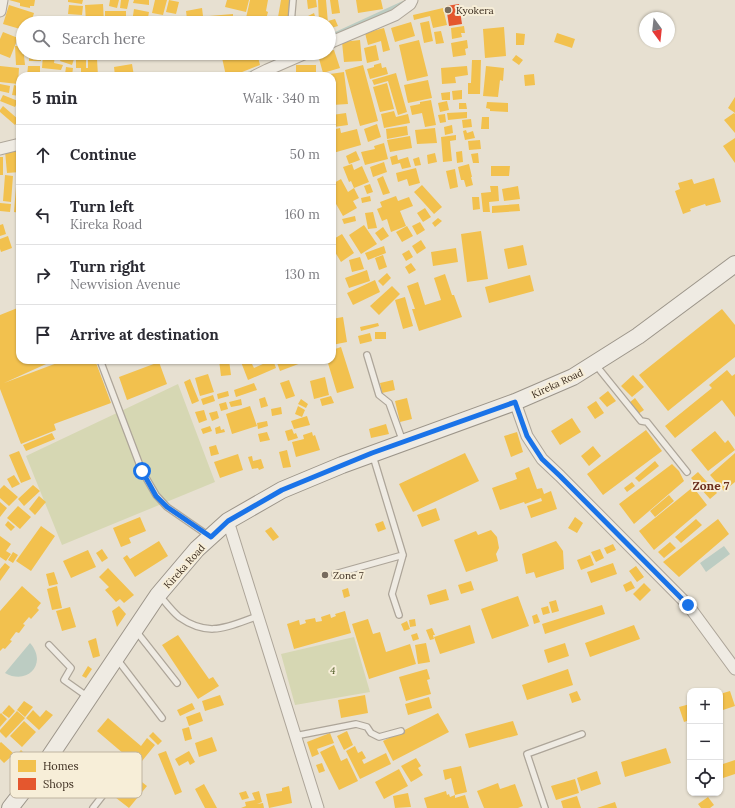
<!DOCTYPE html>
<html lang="en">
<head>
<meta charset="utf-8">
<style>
	:root { --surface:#fff; --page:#f7f7f7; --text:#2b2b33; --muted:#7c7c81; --line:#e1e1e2 }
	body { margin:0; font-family:Lora,serif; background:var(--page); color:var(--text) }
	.controls { position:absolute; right:12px; bottom:12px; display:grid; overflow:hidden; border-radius:8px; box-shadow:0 1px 3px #0004 }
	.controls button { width:36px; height:36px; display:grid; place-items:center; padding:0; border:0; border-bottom:1px solid var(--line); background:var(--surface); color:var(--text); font:20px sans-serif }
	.compass { position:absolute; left:639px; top:12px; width:36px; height:36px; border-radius:50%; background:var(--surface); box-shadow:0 1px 3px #0004; rotate:165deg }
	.stop { position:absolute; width:12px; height:12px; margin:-9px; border:3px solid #1a73e8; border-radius:50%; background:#fff }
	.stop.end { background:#1a73e8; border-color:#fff; box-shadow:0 1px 4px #0008 }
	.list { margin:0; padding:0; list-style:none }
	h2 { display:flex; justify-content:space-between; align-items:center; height:52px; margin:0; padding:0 16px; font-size:17px }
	h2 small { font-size:13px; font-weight:400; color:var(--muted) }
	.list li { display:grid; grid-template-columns:26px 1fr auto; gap:12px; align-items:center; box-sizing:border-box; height:60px; padding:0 16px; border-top:1px solid var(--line) }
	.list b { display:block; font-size:15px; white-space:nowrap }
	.list p { margin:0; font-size:13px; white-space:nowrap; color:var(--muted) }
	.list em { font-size:13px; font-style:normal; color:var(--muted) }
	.icon { flex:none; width:22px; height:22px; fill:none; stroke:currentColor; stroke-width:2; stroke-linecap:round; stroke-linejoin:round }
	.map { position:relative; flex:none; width:735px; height:808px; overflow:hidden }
	.search { position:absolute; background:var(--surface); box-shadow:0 1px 3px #0004; left:16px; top:16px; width:320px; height:44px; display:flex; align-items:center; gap:10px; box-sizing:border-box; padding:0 14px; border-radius:22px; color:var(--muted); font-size:15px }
	.panel { position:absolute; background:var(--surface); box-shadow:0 1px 3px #0004; left:16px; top:72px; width:320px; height:292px; border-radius:12px }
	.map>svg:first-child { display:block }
</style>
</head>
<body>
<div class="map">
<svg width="735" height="808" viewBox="0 0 735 808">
	<rect width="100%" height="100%" fill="#e7e0d1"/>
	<path fill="#d6d7b3" d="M178 384 215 482 62 545 26 456Z
		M354 637 370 692 295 705 281 654Z"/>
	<path fill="#bcccc2" d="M724 546 730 554 706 572 700 563Z
		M30 643C48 663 28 686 5 673Z"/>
	<path fill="#f2c14e" d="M9 0H35L34 6H30V8L20 6V3Z
		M68 0H83L82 4 68 2Z
		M110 0H119L117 8 109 6Z
		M121 0H129L127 9 120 8Z
		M134 0H149V5L133 3Z
		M155 0H167L163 15 152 13Z
		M169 0 179 2 176 14 166 12Z
		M227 0H249L246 12 225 7Z
		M250 0H268L266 11 268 12 265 23 246 18Z
		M281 0H291L288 23H277Z
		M307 0H316L317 7 308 9Z
		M318 0H326L328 23H319Z
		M330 0H338L340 13 332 14Z
		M356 0H381L383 9 358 13Z
		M103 4 104 23H86L85 5Z
		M9 5 34 13 31 23H22L20 29 3 24Z
		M69 5 83 6 82 15 68 14Z
		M202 8 203 16 187 19 186 11Z
		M443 8 447 25 433 28 430 16 414 20 413 15Z
		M134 9 149 12 147 23 132 22Z
		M105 11H126V20H105Z
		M314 13 317 22 311 23 308 16Z
		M233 14V23H210L209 16Z
		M84 16 85 23H72V17Z
		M152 16 174 21V23H151Z
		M183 16 184 23H176L175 17Z
		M60 17H69V23H60Z
		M335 19 338 26 331 28 328 21Z
		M429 21 433 41 424 43 420 23Z
		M411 22 415 36 395 42 391 28Z
		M464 26 465 33H461L462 37 452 39 451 28Z
		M504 27 506 56 485 58 483 29Z
		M384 28 390 50 383 52 381 41 368 45 365 33Z
		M441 31 444 43 436 44 434 32Z
		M3 32 18 38 10 58 0 54V39Z
		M516 33 525 34 524 45H516Z
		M557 33 575 39 572 48 554 42Z
		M360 40 362 61 344 62 342 42Z
		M419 40 428 76 407 81 399 45Z
		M467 40 468 48 465 49 466 55 453 57 451 43Z
		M376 45 379 60 367 63 364 48Z
		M15 46H23L25 65H16Z
		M334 50 340 68 323 73 318 55 324 53H329V51Z
		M29 53H41V61H29Z
		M87 53H106L107 56 87 58Z
		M114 53H132V57L114 58Z
		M145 53H164V54L146 57Z
		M193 53H204V57L194 58Z
		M221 53H257L260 65 232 76H226Z
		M43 54 55 55 54 63 63 65 61 70 42 68Z
		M62 55 74 59 72 65 60 61Z
		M516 55 523 60 519 65 512 60Z
		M86 58V68H88V60L97 59 98 76H81V68H76V59Z
		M472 60H481L480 94H468V83H471Z
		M381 63 382 68 386 67 388 74 370 79 367 69 374 67V65Z
		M132 64 134 76H115L114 67Z
		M296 65H316V76H296Z
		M363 65 378 121 360 126 345 70Z
		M0 66 19 68 18 84 0 82Z
		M28 66H40V76H27Z
		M467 66 468 75 455 77 456 83 442 84 441 68Z
		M486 66 504 68 503 81 500 80 498 97 483 96Z
		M66 67 73 68 72 76 65 74Z
		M44 72 65 75V76H44Z
		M344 72 348 104 332 105V76H323V75Z
		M396 73 407 112 398 115 388 81 374 85 372 80Z
		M534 74 535 85 525 86 524 75Z
		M428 80 432 98 408 103 404 85Z
		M387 83 394 109 380 112 373 87Z
		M0 84 10 86 9 93 0 91Z
		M14 85 20 87V96L12 95Z
		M462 90V99L453 100 452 91Z
		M450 92V100H442L441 93Z
		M3 95 18 101 15 107 0 101Z
		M735 97V113L728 108Z
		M431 100 436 125 425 127 422 113 412 115 410 106 420 104V102Z
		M447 101 449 110 440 112 438 103Z
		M487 102 508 103V112L490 111V109L486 108Z
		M459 103H466L467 109H459Z
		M3 106 19 120 15 125 0 112V110Z
		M394 111 396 117 408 114 410 123 384 128 381 114Z
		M467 112V118L448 120 447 113Z
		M346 113 348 125 334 127 332 115Z
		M734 113 735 114V133L724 120Z
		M445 114 446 122 440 123 438 115Z
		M482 117H489V129H481Z
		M471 119 472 127 463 128 462 120Z
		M377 124 381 137 368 142 364 129Z
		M452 125 453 133 445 135 444 127Z
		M407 126 408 135 387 139 386 129Z
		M340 128 341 133 357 129 361 145 333 153 332 148V130Z
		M435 128 437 143 417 144 415 130Z
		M466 130 467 133 473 131 475 138 465 140 463 131Z
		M456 135V140L450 141 452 161 443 162 441 137Z
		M410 136 412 148 390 152 387 140Z
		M735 138V163L723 146Z
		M480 140 481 149 469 150 468 141Z
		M384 143 388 159 365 165 361 152 375 149 374 146Z
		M16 150V154H20V172L7 173 5 151Z
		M356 151 360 160 349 164 346 156Z
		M462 151 463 162 457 163 456 152Z
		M435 153 437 162 428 164 427 155Z
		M478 153 479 163H473L471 154Z
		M397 155 398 160 408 157 411 167 402 169 400 163 392 165 390 157Z
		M0 157H3V175H0Z
		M419 157 421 165 415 166 413 159Z
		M384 162 387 172 373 177 370 167Z
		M352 164 354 170 362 166 369 182 354 188 351 181 349 182 343 167Z
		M469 164 472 177H471L473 185 466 187 464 180H461L458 167Z
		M491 166H510L509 176H491Z
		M416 168 420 183 409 186 407 179 398 182 396 173Z
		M455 169 458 187 450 189 446 171Z
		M17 174H20V213L14 212Z
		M5 175 13 176 11 202 3 201Z
		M383 176 390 193 383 195 377 179Z
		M714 178 721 202 706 206 705 204 690 209 691 211 683 214 675 191 680 189 678 183 692 179 694 184Z
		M341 179 348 192 354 188 359 198 353 201 357 208 343 216 332 197V184Z
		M370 184 373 192 367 194 364 186Z
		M422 185 442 207 434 214 414 192Z
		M490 186H498L499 201 489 202 490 212H483L481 193 491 192Z
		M518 186 520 199 504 201 502 189Z
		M370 196 371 201 362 203 361 198Z
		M396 196 398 201 409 197 413 206 400 211 406 226 391 232 387 219 382 221 377 209 382 207 380 202Z
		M472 197H479L480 209 473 210Z
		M0 203 11 204 10 212 0 211Z
		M519 204 520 211 492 213V206Z
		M425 208 431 217 423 222 417 213Z
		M373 212 377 228 368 229 365 213Z
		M355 216 356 221 344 224 342 219Z
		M438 218 442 221 435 227 432 223Z
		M420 222 425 230 417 235 412 226Z
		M3 224 6 234 0 236V225Z
		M364 225 377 244 361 254 349 235Z
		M407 226 413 236 402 242 396 232Z
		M383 227 389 236 381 241 375 233Z
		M481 231 488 279 467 282 461 234Z
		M342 234 354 253 341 262 332 247V240Z
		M8 236 12 248 1 252 0 249V239Z
		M421 240 426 248 417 254 412 246Z
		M523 245 527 265 508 269 504 249Z
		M384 246 386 253 368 260 365 253Z
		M456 248 458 262 433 266 431 252Z
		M409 250 413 257 406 261 402 254Z
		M383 255 387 267 379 270 375 258Z
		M360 257 364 269 352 272 349 260Z
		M411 263 416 270 409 274 405 267Z
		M367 270 370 281 349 288 345 278Z
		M387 273 391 278 383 286 378 281Z
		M445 274 452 295H454L462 317 419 331 412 309H415L407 286 418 282 425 305 441 300 434 278Z
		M530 275 534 291 489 303 485 287Z
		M375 280 380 292 353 305 347 293Z
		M392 286 400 294 379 315 370 306Z
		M405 297 413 326 403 329 395 300Z
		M20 307V360H55L4 383 65 360H95L111 403 54 424 56 430 21 444 0 389V315Z
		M722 309 735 325V357L668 411 639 375Z
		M343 317 347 342 332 345V319Z
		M378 323 379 326 361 331 360 327Z
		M375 332H386V339H375Z
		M370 333 372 341 360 344 358 336Z
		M341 347 354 388 337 393 327 360H332V350Z
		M219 360H229L231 375 221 376Z
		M245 360H250L254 368 265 363 264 360H273L276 368 248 380 241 362Z
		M276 360H309L280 371Z
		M159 362 167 384 127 400 119 377Z
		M727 370 732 376 735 374V417L722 400 675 438 665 426 712 388 709 385Z
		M208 374 214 392 200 396 195 378Z
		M633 375 644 387 632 397 621 386Z
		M325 377 329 395 314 399 310 381Z
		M190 379 199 401 192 404 184 382Z
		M289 380 295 396 286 399 280 383Z
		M393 380 395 390 382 393 380 383Z
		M254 383 257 390 236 397 234 390Z
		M228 391 229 396 218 399 217 394Z
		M608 391 616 401 607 407 599 398Z
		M213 395 215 401 203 405 201 399Z
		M331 396 334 403 322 406 320 399Z
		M265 397 268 406 261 408 259 399Z
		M407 398 412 419 400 422 395 401Z
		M635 398 644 410 638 414 629 403Z
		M241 399 242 405 231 407 229 402Z
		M301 399 308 404 306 408 298 404Z
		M596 401 604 413 595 419 587 407Z
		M226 402 228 409 221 411 219 404Z
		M250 406 257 426 232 434 226 414Z
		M298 406 305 410 302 417 295 414Z
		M281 407 282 414 272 416 271 409Z
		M204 410 207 420 199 423 195 412Z
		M217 411 219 418 212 421 209 413Z
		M307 416 310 425 294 429 291 421Z
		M572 418 581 432 560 445 551 431Z
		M267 421 268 426 258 429 257 423Z
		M386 424 389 434 371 438 369 429Z
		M210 426 212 431 203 434 201 429Z
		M220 426 221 430 224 429 225 432 216 434 215 428Z
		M292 429 294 434 296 433 298 438 288 441 285 431Z
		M646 430 662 451 603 495 587 474Z
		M715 431 725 443 728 440 735 450 708 471 691 450Z
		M267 432 270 440 260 442 258 434Z
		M312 432 313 436 315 435 320 450 296 457 292 442 304 439 303 435Z
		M517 432 523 452 511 457 504 436Z
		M52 433 55 439 26 451 23 445Z
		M216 445 219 454 211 456 209 447Z
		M593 446 601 456 589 466 581 456Z
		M287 450 291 467 283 468 279 452Z
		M19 451 31 479 21 483 9 455Z
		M465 453 479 481 413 512 399 484Z
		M735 453V482L724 491 710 475Z
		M238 454 243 470 220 478 214 462Z
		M252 456 253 461 261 459 264 468 259 470 258 468 252 469 248 457Z
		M655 461 659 466 639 482 635 478Z
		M672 464 679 471 684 481 634 524 619 504Z
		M529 467 537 489 542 488 544 494 551 491 557 509 531 518 527 506 542 501 541 498 525 504 524 502 500 510 492 488 517 479 515 473Z
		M698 472 717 493 710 499 691 478Z
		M14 475 20 484 12 488 7 479Z
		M632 482 635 486 627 492 624 488Z
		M4 485 18 497 9 506 0 498V489Z
		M33 485 40 491 24 506 18 499Z
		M693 487 707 505 654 550 639 531Z
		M669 495 674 501 655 517 650 511Z
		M39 496 46 502 35 515 29 509Z
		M0 502 7 508 0 517Z
		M18 506 31 517 20 529 7 518Z
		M436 508 440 520 422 527 417 515Z
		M140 517 146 531 129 538 131 543 121 547 113 528Z
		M575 517 583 523 577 533 568 528Z
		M696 519 702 525 681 543 675 537Z
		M718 519 729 534 679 577 663 562Z
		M8 521 15 527 11 531 5 525Z
		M383 521 386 529 378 532 375 524Z
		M41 526 55 536 31 571 16 561Z
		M271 527 279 537 273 541 265 531Z
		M491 530 497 537 499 548 496 554 498 561 466 572 454 540 476 531 478 535Z
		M0 536 11 544 6 551 11 554 6 561 0 557Z
		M159 541 168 556 135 577 123 558 127 555 130 559Z
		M556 541 563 551 564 569 536 578 534 572 526 574 522 554Z
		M670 542 676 548 664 558 658 552Z
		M613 544 616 550 607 554 604 548Z
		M102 549 108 558 102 562 96 553Z
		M600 549 604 558 596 562 591 552Z
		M88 550 96 567 71 578 63 561Z
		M13 552 18 555 13 563 8 560Z
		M590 555 594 565 581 570 577 560Z
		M5 563 10 567 0 581V569Z
		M613 563 617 574 591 583 587 572Z
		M636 566 644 577 637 582 629 571Z
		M108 568 134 595 124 603 120 599 116 602 105 590 109 587 99 577Z
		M54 572 58 584 49 586 46 574Z
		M471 581 474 590 461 594 458 585Z
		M631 581 635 588 626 592 623 585Z
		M644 583 651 590 640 601 633 594Z
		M22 586 41 603 37 608 39 610 31 619 29 617 23 624 25 625 19 633 16 632 10 640 12 641 5 649 3 648 0 651V611Z
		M57 586 62 608 52 610 47 589Z
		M348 588 350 596 344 598 342 590Z
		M446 589 449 600 430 605 427 595Z
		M518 596 529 626 492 639 481 609Z
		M556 600 559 611 552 613 549 602Z
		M602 605 605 614 545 634 542 624Z
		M119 606 126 614 117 627 112 611Z
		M548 606 550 613 543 615 541 608Z
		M70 607 76 627 62 631 56 611Z
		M345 611 351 633 294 649 287 624 299 620 300 625 306 623 305 620 315 618 316 622 322 621 321 617 330 614 331 618 336 616 335 614Z
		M537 614 540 622 534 624 532 616Z
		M368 619 373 634 380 632 386 652 410 644 416 664 369 679 352 624Z
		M415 619 416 626 410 627 409 620Z
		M407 621 410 629 404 631 401 624Z
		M470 625 475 643 440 654 434 637Z
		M634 625 640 639 590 657 585 643Z
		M432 628 435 635H433L434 639 430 640 426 630Z
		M417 633 419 639 413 641 411 635Z
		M178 635 209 679 213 677 219 686 198 699 162 645Z
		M96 638 100 656 93 658 88 641Z
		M426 643 430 662 418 664 415 645Z
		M565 643 569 656 548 663 544 650Z
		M88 666 92 669 86 678 82 676Z
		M427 669 430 679 427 680 431 694 406 701 399 677Z
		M568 669 573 685 527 700 522 685Z
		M577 691 581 700 572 703 569 694Z
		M730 691 735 706 720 711V694Z
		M220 695 224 705 205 711 202 701Z
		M365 695 368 713 341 718 338 700Z
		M429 697 432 708 408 715 405 704Z
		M24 701 33 707 25 717 17 710Z
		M192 703 195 709 180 716 177 710Z
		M690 704V720L684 722 679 707Z
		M9 705 15 711 9 718 2 713Z
		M33 710 40 717 46 710 53 715 39 730 26 718Z
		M17 711 25 718 6 738 0 732V730Z
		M200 712 203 721 189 726 186 717Z
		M1 713 7 719 0 727V714Z
		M438 713 449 732 393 761 383 741Z
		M108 718 141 746 147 738 155 745 138 766 97 731Z
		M24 721 36 732 22 747 10 736Z
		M513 721 518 735 469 748 465 734Z
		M189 727 192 739 185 741 182 729Z
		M347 731 353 745 344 750 337 736Z
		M153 732 162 741 158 745 149 736Z
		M330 733 334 743 317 749 319 754 312 757 307 742Z
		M212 737 217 751 199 757 195 743Z
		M1 742 14 754 4 763 0 759V743Z
		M334 745 341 761 347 758 358 781 339 790 320 752Z
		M355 746 358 753 362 751 366 758 362 760 364 764 386 753 391 764 360 779 346 751Z
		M666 748 671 763 625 777 621 762Z
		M21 750 25 754 19 761 15 757Z
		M166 751 182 792 175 795 158 754Z
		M189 751 195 762 190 765 188 761 179 766 175 759Z
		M416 758 421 766 418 768 423 775 411 782 401 766Z
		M735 760V774L720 779V765Z
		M322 763 325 771 319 773 316 765Z
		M461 766 467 792 455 795 451 778 445 780 443 770Z
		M399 769 408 786 384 799 375 782Z
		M597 771 601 784 581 791 577 778Z
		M129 772 147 786 129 808 111 794Z
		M575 779 579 793 556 800 551 786Z
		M498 783 500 789 515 784 523 806 518 808H484L477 791Z
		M204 784 217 808H205L195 789Z
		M289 786 292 803 269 808 266 794 282 791V788Z
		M246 791 249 798 242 800 239 793Z
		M259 791 262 802 257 804 263 803 264 808H241L246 806 245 802 255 800 252 793Z
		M446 791 447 795 449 794 450 797 455 795V798L465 795 469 808H427L424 798Z
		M408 793 411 807 395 808 393 796Z
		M577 796 581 808H563L561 801Z
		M708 797 714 805 710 808H701L698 804Z
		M615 802 617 808H597Z"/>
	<path fill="#e4572e" d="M459 4 462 24 449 26 446 6Z"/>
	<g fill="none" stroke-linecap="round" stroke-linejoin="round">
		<path stroke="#bcccc2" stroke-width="4" d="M329 37 403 3
			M243 76 255 71"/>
		<g stroke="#ada599" stroke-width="8">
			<path id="lane" d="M291 23 293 0
				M367 355 379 395 389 403 403 442
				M100 360 142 471 156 495 167 507 209 536
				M595 364 641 421 647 422 687 472
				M335 574 403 555 373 456
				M160 596C166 603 172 611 179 617 209 638 227 627 258 616
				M399 615 392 594 403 555
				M136 631 177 683
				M49 645 71 668 64 680 88 697
				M117 659 162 718
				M295 736 356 724 367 727 371 733 379 737 401 731
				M93 808 114 781
				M545 808 527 754 582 734"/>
		</g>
		<g stroke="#ada599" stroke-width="13">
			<path id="street" d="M0 11 2 0
				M329 43 395 15 410 4 412 0
				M255 76 267 70 306 53
				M0 149 20 144
				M515 402 527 436 542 459 560 476 688 605 735 669
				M228 521 318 808"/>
		</g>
		<g stroke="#9c958a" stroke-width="18">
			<path id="secondary" d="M10 808 48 759 158 595 197 549 228 521 282 490 342 465 515 402 573 377 638 336 735 264"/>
		</g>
		<use href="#lane" stroke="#efebe3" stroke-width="5.5"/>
		<use href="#street" stroke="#efebe3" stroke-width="11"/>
		<use href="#secondary" stroke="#efebe3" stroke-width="16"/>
	</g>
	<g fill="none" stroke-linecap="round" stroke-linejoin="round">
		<path stroke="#1a73e8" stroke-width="5" d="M142 471 156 496 167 507 211 537 228 521 282 490 372 453 515 402 527 436 542 459 560 476 688 605"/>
	</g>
	<g fill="#786c5e" stroke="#f7eed8" stroke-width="1.5">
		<circle cx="448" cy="10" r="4"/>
		<circle cx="325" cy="575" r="4"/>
	</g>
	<g text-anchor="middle" stroke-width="4" stroke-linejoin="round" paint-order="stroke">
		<g font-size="10" fill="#3d2e20" stroke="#f7eed8" text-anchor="start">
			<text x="456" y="14">Kyokera</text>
			<text x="333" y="579">Zone 7</text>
		</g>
		<g font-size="10" fill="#3d2e20" stroke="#f7eed8">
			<text transform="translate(557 383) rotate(-25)" y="4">Kireka Road</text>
			<text transform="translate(184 566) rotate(-48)" y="4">Kireka Road</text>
		</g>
		<g font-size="10" font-style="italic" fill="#4d5a26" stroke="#f7eed8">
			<text x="333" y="674">4</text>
		</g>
		<g font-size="12" font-weight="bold" fill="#6b2e1e" stroke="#f7eed8">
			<text x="711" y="490">Zone 7</text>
		</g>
	</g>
	<rect x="10" y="752" width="132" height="46" rx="6" fill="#f7eed8" stroke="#bfb4a1" stroke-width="1"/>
	<rect x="18" y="760" width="18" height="12" fill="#f2c14e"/>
	<rect x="18" y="778" width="18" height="12" fill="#e4572e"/>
	<g font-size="11" fill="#3d2e20">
		<text x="43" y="770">Homes</text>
		<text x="43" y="788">Shops</text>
	</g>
</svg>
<div class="controls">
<button>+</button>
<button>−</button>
<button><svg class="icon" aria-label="locate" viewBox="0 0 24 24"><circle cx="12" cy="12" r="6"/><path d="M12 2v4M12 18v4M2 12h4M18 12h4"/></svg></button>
</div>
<svg class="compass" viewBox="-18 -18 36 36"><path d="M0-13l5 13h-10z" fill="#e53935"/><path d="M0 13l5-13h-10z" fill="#7c7c81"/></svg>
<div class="stop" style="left:142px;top:471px"></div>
<div class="stop end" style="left:688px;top:605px"></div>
<div class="search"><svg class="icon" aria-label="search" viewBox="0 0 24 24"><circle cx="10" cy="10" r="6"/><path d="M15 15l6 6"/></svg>Search here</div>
<section class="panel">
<h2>5 min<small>Walk · 340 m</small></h2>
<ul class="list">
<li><svg class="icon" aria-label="ahead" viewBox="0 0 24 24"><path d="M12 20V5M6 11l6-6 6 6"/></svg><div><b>Continue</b></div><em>50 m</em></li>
<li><svg class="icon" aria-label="left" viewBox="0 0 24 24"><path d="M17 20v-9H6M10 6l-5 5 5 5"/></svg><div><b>Turn left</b><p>Kireka Road</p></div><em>160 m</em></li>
<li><svg class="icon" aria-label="right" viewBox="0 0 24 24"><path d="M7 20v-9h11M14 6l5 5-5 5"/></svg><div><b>Turn right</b><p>Newvision Avenue</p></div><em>130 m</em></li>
<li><svg class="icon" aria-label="arrive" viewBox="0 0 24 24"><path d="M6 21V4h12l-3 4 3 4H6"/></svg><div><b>Arrive at destination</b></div></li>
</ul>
</section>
</div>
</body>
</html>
